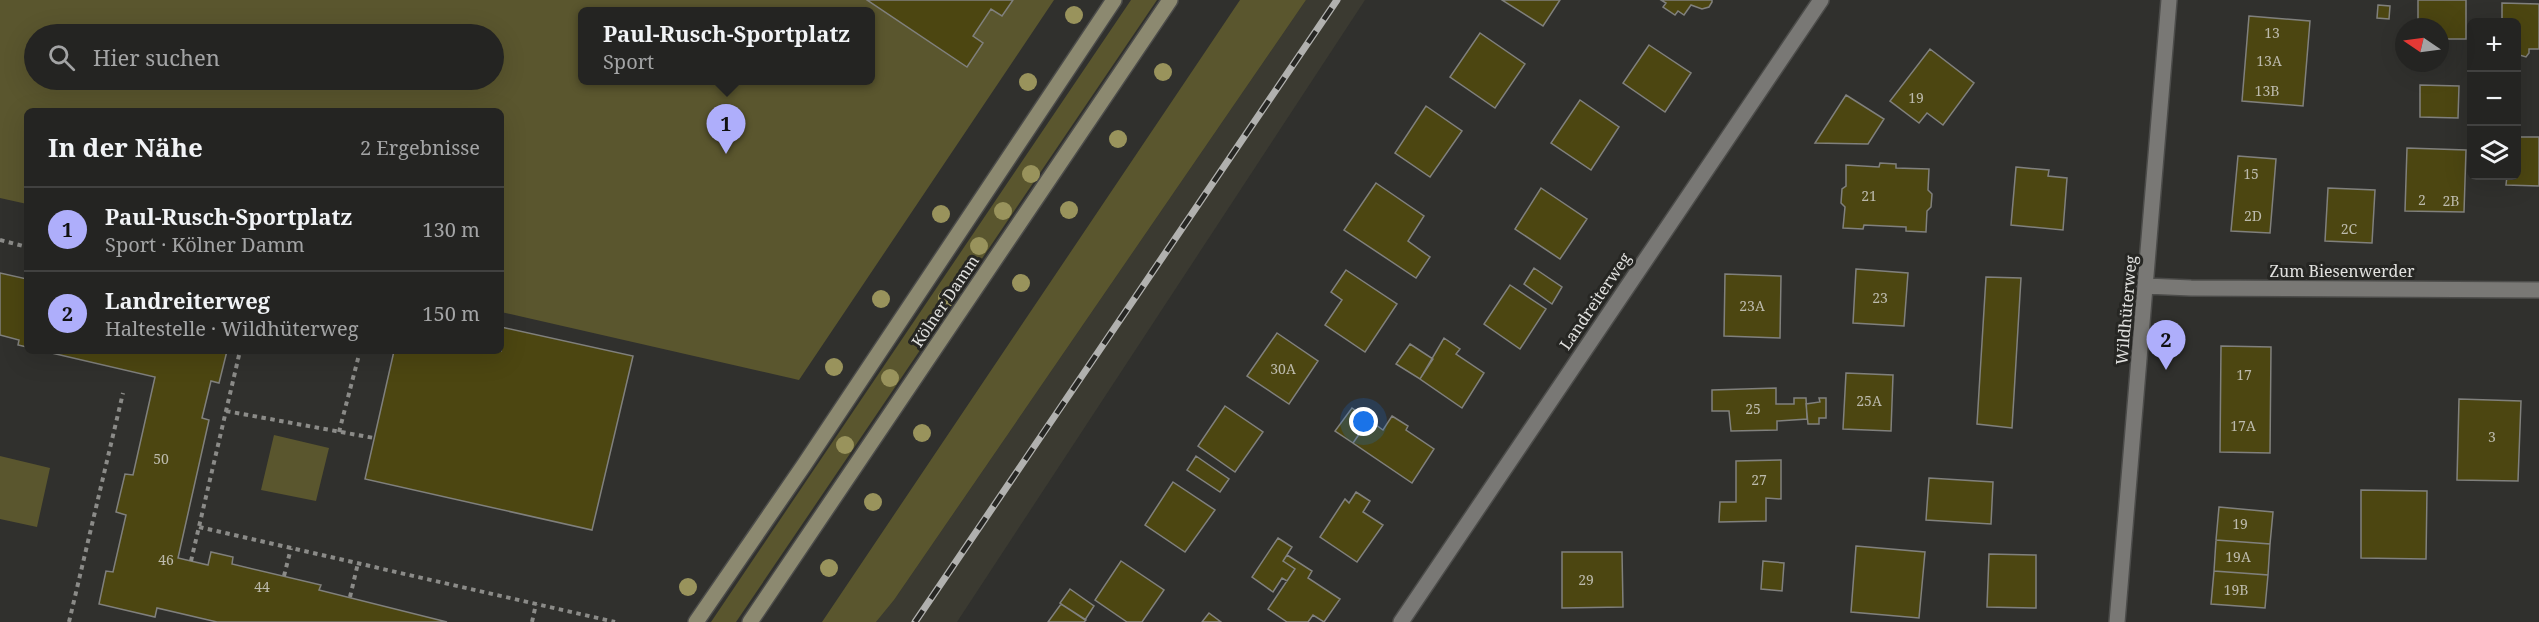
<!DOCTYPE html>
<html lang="de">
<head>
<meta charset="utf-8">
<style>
	:root { --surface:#242422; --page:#30302f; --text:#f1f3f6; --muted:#a3a4a5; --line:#414140; --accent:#aeaefb }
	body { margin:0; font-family:"Noto Serif",serif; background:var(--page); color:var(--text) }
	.controls { position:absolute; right:18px; top:18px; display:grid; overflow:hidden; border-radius:9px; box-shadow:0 6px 24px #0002 }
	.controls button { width:54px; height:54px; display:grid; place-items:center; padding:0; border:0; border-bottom:2px solid var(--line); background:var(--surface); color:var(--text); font:30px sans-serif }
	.compass { position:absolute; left:2395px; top:18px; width:54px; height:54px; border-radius:50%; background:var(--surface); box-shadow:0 6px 24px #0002; rotate:283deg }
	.you { position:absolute; left:1364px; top:422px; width:21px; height:21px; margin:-15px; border:4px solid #fff; border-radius:50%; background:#1a73e8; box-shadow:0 0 0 9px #1a73e833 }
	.badge { display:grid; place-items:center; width:39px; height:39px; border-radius:50%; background:var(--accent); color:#111; font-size:20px; font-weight:700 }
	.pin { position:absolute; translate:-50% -50px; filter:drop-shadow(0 2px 3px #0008) }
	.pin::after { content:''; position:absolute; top:32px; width:21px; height:18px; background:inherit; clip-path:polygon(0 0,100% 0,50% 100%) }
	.popup { position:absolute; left:578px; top:7px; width:297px; height:78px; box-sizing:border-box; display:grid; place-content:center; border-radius:9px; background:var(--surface); filter:drop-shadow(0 2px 4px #0005); font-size:20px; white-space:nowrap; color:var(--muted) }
	.popup b { font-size:22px; color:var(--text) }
	.popup::after { content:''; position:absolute; left:50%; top:100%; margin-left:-12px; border:12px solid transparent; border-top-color:var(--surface) }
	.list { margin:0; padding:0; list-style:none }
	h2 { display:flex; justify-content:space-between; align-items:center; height:78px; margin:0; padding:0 24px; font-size:26px }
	h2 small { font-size:20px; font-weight:400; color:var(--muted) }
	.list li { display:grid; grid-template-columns:39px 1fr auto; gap:18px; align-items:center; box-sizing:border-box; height:84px; padding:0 24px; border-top:2px solid var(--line) }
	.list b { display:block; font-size:22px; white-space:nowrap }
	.list p { margin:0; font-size:20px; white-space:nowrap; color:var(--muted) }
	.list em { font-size:20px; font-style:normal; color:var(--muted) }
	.icon { flex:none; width:33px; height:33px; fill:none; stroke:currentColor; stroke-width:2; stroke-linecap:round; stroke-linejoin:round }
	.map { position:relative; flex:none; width:2539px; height:622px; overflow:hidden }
	.search { position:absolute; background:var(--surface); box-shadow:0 6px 24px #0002; left:24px; top:24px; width:480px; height:66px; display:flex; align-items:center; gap:15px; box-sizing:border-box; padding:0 21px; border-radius:33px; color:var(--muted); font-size:22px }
	.panel { position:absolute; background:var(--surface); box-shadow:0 6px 24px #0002; left:24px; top:108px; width:480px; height:246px; border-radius:9px }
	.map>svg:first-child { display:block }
</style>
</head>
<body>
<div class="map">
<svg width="2539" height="622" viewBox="0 0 2539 622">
	<rect width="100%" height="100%" fill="#30302d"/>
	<path fill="#3b3a31" d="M1306 0H1365L957 622H876L894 600Z"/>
	<path fill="#5a562e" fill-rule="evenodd" d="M0 0H1054L799 380 501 312V111H27V204L0 198ZM582 12H870V80H582ZM34 34H494V80H34Z
		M1131 0H1157L736 622H711Z
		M1240 0H1306L894 600 876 622H822Z
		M274 435 329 448 316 501 261 490Z
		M0 456 50 468 37 527 0 519Z"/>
	<path fill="#4c4611" stroke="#80807d" stroke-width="1.5" d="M867 0H1013L1002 16 991 9 973 36 983 43 967 67Z
		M1502 0H1560L1543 26Z
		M1661 0H1712V2L1709 7 1702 9 1691 5 1684 15 1678 11 1675 15 1663 7 1666 3Z
		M2418 0H2466V39H2440V27H2418Z
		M2502 3 2539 4V49H2529V53L2526 57 2516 54V22H2502Z
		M2378 5 2390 6 2389 19 2377 18Z
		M2249 16 2310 21 2303 106 2242 101Z
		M1480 33 1525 64 1495 108 1450 77Z
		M1649 45 1691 73 1665 112 1623 83Z
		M1930 49 1974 83 1943 125 1927 113 1919 123 1890 101Z
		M2420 85 2459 86 2458 118 2420 117Z
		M1846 95 1884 119 1868 144 1815 143Z
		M1580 100 1619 127 1591 170 1551 143Z
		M1426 106 1462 131 1430 177 1395 153Z
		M2516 137H2539V186L2506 185 2507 176H2516Z
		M2407 148 2466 150 2464 212 2405 211Z
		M2238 156 2276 159 2270 233 2231 231Z
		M1880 163 1896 164V168L1929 169 1928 190 1932 194 1931 207 1927 211 1926 232 1906 231V227L1864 225 1863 229 1843 228 1845 207 1841 203 1842 189 1846 186V165L1879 167Z
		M2016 167 2049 170 2048 176 2067 178 2063 230 2011 225Z
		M1376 183 1424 216 1408 241 1430 257 1416 278 1344 230Z
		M1541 188 1587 219 1560 259 1515 229Z
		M2328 188 2375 190 2372 243 2325 241Z
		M1534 268 1562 287 1552 304 1524 284Z
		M1856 269 1908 273 1904 326 1853 323Z
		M1346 270 1397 304 1365 352 1325 325 1342 300 1331 292Z
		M0 273 27 279V347L18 345 19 340 0 335Z
		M1725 274 1781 276 1780 338 1724 336Z
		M1986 277 2021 278 2012 428 1977 424Z
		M1510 285 1546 309 1520 349 1484 324Z
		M501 327 633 356 592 530 365 479 394 351H501Z
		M1277 333 1318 361 1289 404 1247 376Z
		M1444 338 1460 349 1456 354 1484 373 1462 408 1420 379Z
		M1410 344 1433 359 1420 379 1396 364Z
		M2221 346 2271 347 2270 453 2220 452Z
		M43 351H227L219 383 211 381 202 418 209 420 178 558 208 565 211 552 233 557 232 564 321 585 319 590 447 622H217L157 608 155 617 99 604 106 571 113 572 126 515 116 512 125 474 133 475 155 377Z
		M1846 373 1893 375 1891 431 1843 429Z
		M1776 388V404H1794V398H1806L1807 419 1777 421V430L1731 431 1729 411H1712V390Z
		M1819 398H1826V418H1819V424H1808L1806 404 1820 402Z
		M2459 399 2521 401 2518 481 2457 480Z
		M1225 406 1263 432 1235 472 1198 446Z
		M1352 408 1369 420 1353 443 1335 431Z
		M1392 416 1408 426 1406 430 1434 449 1412 483 1353 443 1369 420 1383 430Z
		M1196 456 1229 479 1220 492 1187 470Z
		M1781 460V499L1766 498V521L1719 522 1720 502H1736V461Z
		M1929 478 1993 482 1991 524 1926 520Z
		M1173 482 1215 510 1185 552 1145 525Z
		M2361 490 2427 491 2426 559 2361 558Z
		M1356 492 1370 501 1363 512 1383 525 1357 562 1320 537 1345 499 1349 503Z
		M2219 507 2273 512 2270 544 2216 540Z
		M1278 538 1292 547 1283 561 1295 569 1287 581 1282 578 1273 592 1252 577Z
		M2216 540 2270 544 2268 575 2214 571Z
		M1856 546 1925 552 1919 618 1851 612Z
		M1562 552H1622L1623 607 1562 608Z
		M1989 554 2036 555V608L1987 607Z
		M1287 555 1312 571 1308 578 1340 599 1324 622 1313 615 1308 622H1287L1268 609 1295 569 1283 561Z
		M1121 561 1164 590 1142 622H1127L1095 600Z
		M1763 561 1784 563 1782 591 1761 589Z
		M2214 571 2268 575 2265 608 2211 604Z
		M1070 589 1094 606 1085 620 1060 603Z
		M1061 604 1086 620 1084 622H1048Z
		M1209 613 1221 622H1202Z"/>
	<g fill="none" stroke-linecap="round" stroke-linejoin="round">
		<g stroke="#4c4c4a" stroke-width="18">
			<path id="street" d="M2146 286 2191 288 2539 290
				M1401 622 1821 0
				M2117 622 2169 0"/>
		</g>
		<g stroke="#4c4c4a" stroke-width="18">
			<path id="secondary" d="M696 622 804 465 1114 0
				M750 622 1170 0"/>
		</g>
		<path stroke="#8b8b88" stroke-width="4" stroke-dasharray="4.5 4.5" stroke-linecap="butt" d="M0 240 27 247
			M226 411 374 438
			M339 432 360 351
			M199 527 615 622
			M191 561 240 351
			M284 576 291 548
			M350 597 358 563
			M69 622 123 393
			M532 622 536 604"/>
		<use href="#street" stroke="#797875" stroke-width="15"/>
		<use href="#secondary" stroke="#8c8970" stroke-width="15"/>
		<g stroke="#b1b1af" stroke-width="7">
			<path id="rail" d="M915 622 1337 0"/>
		</g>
		<use href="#rail" stroke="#262623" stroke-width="4.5" stroke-dasharray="14" stroke-linecap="butt"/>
	</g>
	<g fill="#99935c">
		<circle cx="1074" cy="15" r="9"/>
		<circle cx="1163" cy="72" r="9"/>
		<circle cx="1028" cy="82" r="9"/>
		<circle cx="1118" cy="139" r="9"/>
		<circle cx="1031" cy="174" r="9"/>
		<circle cx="1069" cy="210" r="9"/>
		<circle cx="1003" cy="211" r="9"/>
		<circle cx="941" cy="214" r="9"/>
		<circle cx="979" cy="246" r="9"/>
		<circle cx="1021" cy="283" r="9"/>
		<circle cx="947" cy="298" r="9"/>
		<circle cx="881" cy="299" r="9"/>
		<circle cx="834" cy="367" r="9"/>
		<circle cx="890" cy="378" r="9"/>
		<circle cx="922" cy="433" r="9"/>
		<circle cx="845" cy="445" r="9"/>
		<circle cx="873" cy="502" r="9"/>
		<circle cx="829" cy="568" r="9"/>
		<circle cx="688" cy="587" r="9"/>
	</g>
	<g text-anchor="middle" stroke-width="6" stroke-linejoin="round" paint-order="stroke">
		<g font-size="14" fill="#bcbaac">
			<text x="2272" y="38">13</text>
			<text x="2269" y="66">13A</text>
			<text x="2267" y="96">13B</text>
			<text x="1916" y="103">19</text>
			<text x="2251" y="179">15</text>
			<text x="1869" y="201">21</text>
			<text x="2422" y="205">2</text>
			<text x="2451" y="206">2B</text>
			<text x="2253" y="221">2D</text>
			<text x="2349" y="234">2C</text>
			<text x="1880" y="303">23</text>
			<text x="1752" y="311">23A</text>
			<text x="1283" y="374">30A</text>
			<text x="2244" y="380">17</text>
			<text x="1869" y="406">25A</text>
			<text x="1753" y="414">25</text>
			<text x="2243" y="431">17A</text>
			<text x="2492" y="442">3</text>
			<text x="161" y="464">50</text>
			<text x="1759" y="485">27</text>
			<text x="2240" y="529">19</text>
			<text x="2238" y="562">19A</text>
			<text x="166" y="565">46</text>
			<text x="1586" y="585">29</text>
			<text x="262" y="592">44</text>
			<text x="2236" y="595">19B</text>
		</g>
		<g font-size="16" fill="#e1e1df" stroke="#262623">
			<text x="2342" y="277">Zum Biesenwerder</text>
			<text transform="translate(945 301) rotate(-56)" y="6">Kölner Damm</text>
			<text transform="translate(1595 301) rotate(-56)" y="6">Landreiterweg</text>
			<text transform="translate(2126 310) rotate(-85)" y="6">Wildhüterweg</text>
		</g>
	</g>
</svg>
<div class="controls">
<button>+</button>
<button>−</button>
<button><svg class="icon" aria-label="layers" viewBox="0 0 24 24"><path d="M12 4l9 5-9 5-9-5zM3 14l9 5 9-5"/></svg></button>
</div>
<svg class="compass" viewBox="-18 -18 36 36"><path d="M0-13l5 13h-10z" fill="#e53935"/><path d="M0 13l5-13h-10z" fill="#a3a4a5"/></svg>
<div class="you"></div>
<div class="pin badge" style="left:726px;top:154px">1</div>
<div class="popup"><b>Paul-Rusch-Sportplatz</b>Sport</div>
<div class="pin badge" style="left:2166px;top:370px">2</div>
<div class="search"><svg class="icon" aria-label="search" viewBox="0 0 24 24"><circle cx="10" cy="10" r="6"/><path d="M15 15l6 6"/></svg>Hier suchen</div>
<section class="panel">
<h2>In der Nähe<small>2 Ergebnisse</small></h2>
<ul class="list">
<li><span class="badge">1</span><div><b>Paul-Rusch-Sportplatz</b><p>Sport · Kölner Damm</p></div><em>130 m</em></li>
<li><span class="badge">2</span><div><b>Landreiterweg</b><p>Haltestelle · Wildhüterweg</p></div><em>150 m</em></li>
</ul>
</section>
</div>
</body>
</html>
